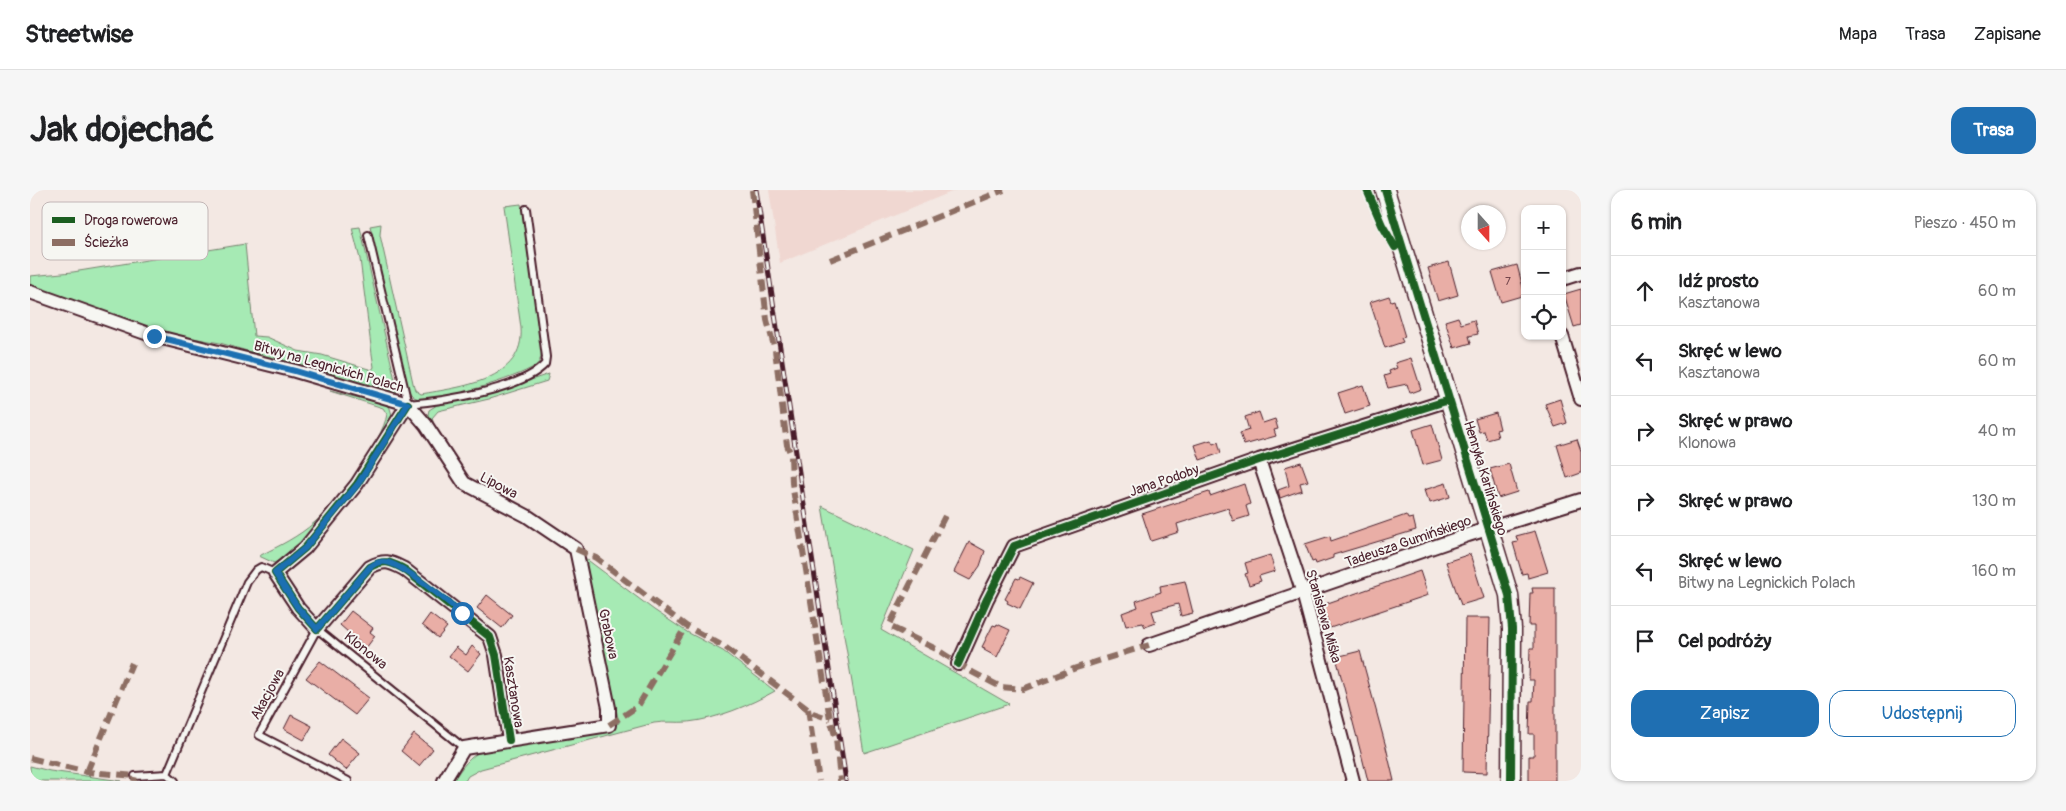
<!DOCTYPE html>
<html lang="pl">
<head>
<meta charset="utf-8">
<style>
	:root { --surface:#fff; --page:#f6f6f6; --text:#202124; --muted:#757577; --line:#e0e0e0; --accent:#1f6fb2 }
	body { margin:0; font-family:Pangolin,sans-serif; background:var(--page); color:var(--text) }
	.controls { position:absolute; right:15px; top:15px; display:grid; overflow:hidden; border-radius:10px; box-shadow:0 1px 4px #0004 }
	.controls button { width:45px; height:45px; display:grid; place-items:center; padding:0; border:0; border-bottom:1px solid var(--line); background:var(--surface); color:var(--text); font:25px sans-serif }
	.compass { position:absolute; left:1431px; top:15px; width:45px; height:45px; border-radius:50%; background:var(--surface); box-shadow:0 1px 4px #0004; rotate:159deg }
	.stop { position:absolute; width:15px; height:15px; margin:-11px; border:4px solid #1f6fb2; border-radius:50%; background:#fff }
	.stop.end { background:#1f6fb2; border-color:#fff; box-shadow:0 1px 5px #0008 }
	.list { margin:0; padding:0; list-style:none }
	h2 { display:flex; justify-content:space-between; align-items:center; height:65px; margin:0; padding:0 20px; font-size:21px }
	h2 small { font-size:16px; font-weight:400; color:var(--muted) }
	.list li { display:grid; grid-template-columns:32px 1fr auto; gap:15px; align-items:center; box-sizing:border-box; height:70px; padding:0 20px; border-top:1px solid var(--line) }
	.list b { display:block; font-size:19px; white-space:nowrap }
	.list p { margin:0; font-size:16px; white-space:nowrap; color:var(--muted) }
	.list em { font-size:16px; font-style:normal; color:var(--muted) }
	.actions { display:flex; gap:10px; padding:15px 20px }
	.actions a { flex:1; padding:11px 0; border:1px solid var(--accent); border-radius:15px; text-align:center; font-size:18px; color:var(--accent) }
	.actions .main { background:var(--accent); color:#fff }
	.icon { flex:none; width:28px; height:28px; fill:none; stroke:currentColor; stroke-width:2; stroke-linecap:round; stroke-linejoin:round }
	.map { position:relative; flex:none; width:1551px; height:591px; overflow:hidden; border-radius:15px }
	header { display:flex; align-items:center; gap:30px; box-sizing:border-box; height:70px; padding:0 25px; background:var(--surface); border-bottom:1px solid var(--line) }
	header strong { font-size:24px }
	nav { display:flex; gap:28px; margin-inline-start:auto; font-size:18px }
	.intro { display:flex; align-items:center; justify-content:space-between; box-sizing:border-box; height:120px; padding:0 30px }
	h1 { margin:0; font-size:35px }
	.button { padding:12px 22px; border-radius:15px; background:var(--accent); color:#fff; font-size:18px; font-weight:700 }
	main { display:flex; gap:30px; padding:0 30px }
	aside { flex:1; background:var(--surface); border-radius:15px; box-shadow:0 1px 4px #0004 }
	.map>svg:first-child { display:block }
</style>
</head>
<body>
<header>
<strong>Streetwise</strong>
<nav><a>Mapa</a><a>Trasa</a><a>Zapisane</a></nav>
</header>
<div class="intro"><h1>Jak dojechać</h1><a class="button">Trasa</a></div>
<main>
<div class="map">
<svg width="1551" height="591" viewBox="0 0 1551 591">
	<rect width="100%" height="100%" fill="#f3e8e3"/>
	<filter id="ink" filterUnits="userSpaceOnUse"><feTurbulence type="fractalNoise" baseFrequency=".02" numOctaves="2"/><feDisplacementMap in="SourceGraphic" scale="10" xChannelSelector="R" yChannelSelector="G"/><feConvolveMatrix kernelMatrix="1 2 1 2 8 2 1 2 1" color-interpolation-filters="sRGB"/></filter>
	<g filter="url(#ink)">
		<path fill="#f0d7d1" d="M739 0H926L750 73Z"/>
		<path fill="#a6eab4" stroke="#788470" d="M491 14 512 159C511 166 511 172 505 176 487 188 411 211 390 209 382 208 380 203 377 197L340 36 351 34 350 45 383 193 385 200 391 204C430 197 495 191 491 138L474 16Z
			M330 37 366 194 367 200 363 204 190 153 131 142 0 95V86L43 82 215 54 224 146 237 147 268 161 292 165 342 180 344 177 342 164 330 69 322 38Z
			M519 184 517 191 459 209 408 221 402 228 405 239 397 229 399 220 407 215 453 206Z
			M300 201 359 215 362 225 347 260 270 356 259 365 244 373 229 366C249 356 268 347 285 332 306 313 353 251 357 224L353 218Z
			M792 316 884 360 851 440 979 514 834 563Z
			M555 368 624 420 657 442 693 461 745 501C720 515 687 529 658 532 646 533 636 531 624 533L451 579 438 586 435 591H423C432 577 439 567 454 559L566 541 589 533Z
			M0 576 20 581 92 591H0Z"/>
		<path fill="#e9aea6" stroke="#4a1f2b" d="M1419 72 1428 105 1408 111 1398 78Z
			M1487 75 1495 105 1471 112 1462 82Z
			M1551 99V135L1544 137 1534 104Z
			M1359 106 1361 111 1364 110 1375 147 1371 148 1373 152 1355 158 1340 112Z
			M1428 127 1431 134 1444 130 1448 144 1439 146 1441 153 1424 158 1415 131Z
			M1381 168 1391 199 1380 203 1377 194 1358 198 1354 186 1360 184 1359 181 1367 178 1365 173Z
			M1333 195 1340 216 1315 224 1308 203Z
			M1530 209 1537 233 1525 237 1515 214Z
			M1229 222 1233 233 1245 229 1248 239 1244 240 1246 246 1214 255 1210 243 1219 240 1215 227Z
			M1466 223 1470 239 1466 240 1468 247 1457 250 1454 241 1449 242 1445 229Z
			M1402 234 1412 270 1393 275 1383 240Z
			M1547 249 1551 261V283L1537 288 1527 255Z
			M1181 250 1183 254 1188 252 1191 263 1170 270 1165 255Z
			M1271 272 1278 291 1270 293 1272 300 1250 308 1248 300 1259 296 1255 277Z
			M1479 274 1487 302 1468 308 1460 279Z
			M1416 293 1420 307 1400 313 1399 309H1397L1394 300Z
			M1214 294 1220 314 1216 316 1219 326 1203 331 1198 318 1147 334 1149 342 1121 351 1112 324 1179 302 1180 306Z
			M1376 325 1378 329 1383 328 1386 340 1303 365V368L1286 374 1285 371 1282 372 1275 354 1300 346 1301 351Z
			M1505 341 1518 382 1498 388 1497 383 1492 384 1483 353 1488 352 1486 346Z
			M939 352 955 361 950 376 940 390 924 382Z
			M1440 364 1454 408 1431 415 1416 372Z
			M1240 365 1245 381 1229 386 1231 391 1219 395 1215 384 1218 383 1215 373Z
			M1390 381 1398 405 1300 438 1292 415Z
			M990 387 1003 393 990 419 977 413 978 411 975 409 986 388 989 389Z
			M1155 391 1163 423 1151 426 1148 414 1122 421 1126 433 1115 437 1113 433 1096 436 1092 423 1108 417 1106 411 1131 402 1130 396Z
			M1502 398H1525V591H1499V566H1504V544H1499L1500 511H1503L1504 490H1499L1500 458H1504V436H1499L1500 403H1503Z
			M457 405 482 425 472 438 447 418Z
			M321 421 343 438 340 442 345 446 336 458 310 435Z
			M400 424 417 437 408 448 392 435Z
			M1435 428H1460L1457 583 1433 582Z
			M967 434 980 440 967 467 954 460 955 458 952 457 963 435 966 436Z
			M442 456 451 464 438 481 419 466 426 457 436 465Z
			M1330 461 1356 557 1364 591H1338L1333 571 1306 467Z
			M290 471 339 508 325 525 276 488Z
			M261 525 282 536 274 550 254 539Z
			M384 544 403 559 389 576 371 561Z
			M311 548 330 563 316 580 298 565Z"/>
		<g fill="none" stroke-linecap="round" stroke-linejoin="round">
			<g stroke="#4a1f2b" stroke-width="10">
				<path id="lane" d="M338 45 378 214C413 211 491 200 515 174L516 167 496 19
					M137 584 217 392 226 380 231 377 245 383
					M105 586 137 584 145 591
					M318 591 229 545 287 439 434 558"/>
			</g>
			<g stroke="#4a1f2b" stroke-width="16">
				<path id="street" d="M1532 89 1551 83
					M0 102 124 146 265 181 378 214
					M1532 146 1551 209
					M378 214 327 294 275 358 245 383 268 418 287 439 340 377C355 369 360 372 374 379L460 447 466 465 479 550
					M378 214 396 235 434 293 497 326 546 359 579 518V535L434 558 414 591
					M1229 270 1273 403 1323 591
					M1119 455 1438 345 1551 310
					M928 474 957 409 984 356 1229 270 1419 210"/>
			</g>
			<g stroke="#4a1f2b" stroke-width="21">
				<path id="secondary" d="M1355 0 1479 405 1482 439 1481 591"/>
			</g>
			<use href="#lane" stroke="#f6f6f2" stroke-width="6"/>
			<use href="#street" stroke="#f6f6f2" stroke-width="12"/>
			<use href="#secondary" stroke="#f6f6f2" stroke-width="18"/>
			<g stroke="#4a1f2b" stroke-width="5">
				<path id="rail" d="M726 0 816 591"/>
			</g>
			<use href="#rail" stroke="#f6f6f2" stroke-width="3" stroke-dasharray="9" stroke-linecap="butt"/>
			<path stroke="#8d6e63" stroke-width="6" stroke-dasharray="12 6" stroke-linecap="butt" d="M722 0 737 130 745 160 757 255 761 265 762 293 800 529 806 548 810 591
				M800 70 974 0
				M915 326 860 434 861 437 906 459 942 482 971 497 993 499 1046 478 1119 455
				M546 359 566 368 656 436 695 457 783 523 800 529
				M778 519 789 591
				M579 535 608 516 656 436
				M0 568 57 582 105 586 104 591
				M57 582 102 473"/>
			<g stroke="#f6f6f2" stroke-width="11">
				<path id="cycleway" d="M1337 0 1352 35 1365 57
					M1355 0 1479 405 1482 439 1481 591
					M378 214 327 294 275 358 245 383 268 418 287 439 340 377C355 369 360 372 374 379L460 447 466 465 479 550
					M928 474 957 409 984 356 1229 270 1419 210"/>
			</g>
			<use href="#cycleway" stroke="#1b5e20" stroke-width="8"/>
		</g>
	</g>
	<g fill="none" stroke-linecap="round" stroke-linejoin="round" filter="url(#ink)">
		<path stroke="#1f6fb2" stroke-width="6" d="M124 146 265 181 378 214 328 294 275 358 245 383 268 418 287 439 340 377C343 375 347 372 351 372 367 368 417 412 432 423"/>
	</g>
	<g text-anchor="middle" stroke-width="4" stroke-linejoin="round" paint-order="stroke">
		<g font-size="11" fill="#72434a">
			<text x="1478" y="95">7</text>
		</g>
		<g font-size="14" fill="#4a1f2b" stroke="#f6f6f2">
			<text transform="translate(299 176) rotate(16)" y="5">Bitwy na Legnickich Polach</text>
			<text transform="translate(1456 288) rotate(73)" y="5">Henryka Karlińskiego</text>
			<text transform="translate(1134 290) rotate(-19)" y="5">Jana Podoby</text>
			<text transform="translate(469 295) rotate(28)" y="5">Lipowa</text>
			<text transform="translate(1378 351) rotate(-19)" y="5">Tadeusza Gumińskiego</text>
			<text transform="translate(1294 426) rotate(74)" y="5">Stanisława Miśka</text>
			<text transform="translate(579 444) rotate(78)" y="5">Grabowa</text>
			<text transform="translate(336 460) rotate(39)" y="5">Klonowa</text>
			<text transform="translate(484 502) rotate(81)" y="5">Kasztanowa</text>
			<text transform="translate(237 504) rotate(-61)" y="5">Akacjowa</text>
		</g>
	</g>
	<rect x="12" y="12" width="166" height="58" rx="8" fill="#f6f6f2" stroke="#c2b6b6" stroke-width="1"/>
	<rect x="22" y="27" width="23" height="6" fill="#1b5e20"/>
	<rect x="22" y="49" width="23" height="7" fill="#8d6e63"/>
	<g font-size="14" fill="#4a1f2b">
		<text x="54" y="35">Droga rowerowa</text>
		<text x="54" y="57">Ścieżka</text>
	</g>
</svg>
<div class="controls">
<button>+</button>
<button>−</button>
<button><svg class="icon" aria-label="locate" viewBox="0 0 24 24"><circle cx="12" cy="12" r="6"/><path d="M12 2v4M12 18v4M2 12h4M18 12h4"/></svg></button>
</div>
<svg class="compass" viewBox="-18 -18 36 36"><path d="M0-13l5 13h-10z" fill="#e53935"/><path d="M0 13l5-13h-10z" fill="#757577"/></svg>
<div class="stop" style="left:432px;top:423px"></div>
<div class="stop end" style="left:124px;top:146px"></div>
</div>
<aside>
<h2>6 min<small>Pieszo · 450 m</small></h2>
<ul class="list">
<li><svg class="icon" aria-label="ahead" viewBox="0 0 24 24"><path d="M12 20V5M6 11l6-6 6 6"/></svg><div><b>Idź prosto</b><p>Kasztanowa</p></div><em>60 m</em></li>
<li><svg class="icon" aria-label="left" viewBox="0 0 24 24"><path d="M17 20v-9H6M10 6l-5 5 5 5"/></svg><div><b>Skręć w lewo</b><p>Kasztanowa</p></div><em>60 m</em></li>
<li><svg class="icon" aria-label="right" viewBox="0 0 24 24"><path d="M7 20v-9h11M14 6l5 5-5 5"/></svg><div><b>Skręć w prawo</b><p>Klonowa</p></div><em>40 m</em></li>
<li><svg class="icon" aria-label="right" viewBox="0 0 24 24"><path d="M7 20v-9h11M14 6l5 5-5 5"/></svg><div><b>Skręć w prawo</b></div><em>130 m</em></li>
<li><svg class="icon" aria-label="left" viewBox="0 0 24 24"><path d="M17 20v-9H6M10 6l-5 5 5 5"/></svg><div><b>Skręć w lewo</b><p>Bitwy na Legnickich Polach</p></div><em>160 m</em></li>
<li><svg class="icon" aria-label="arrive" viewBox="0 0 24 24"><path d="M6 21V4h12l-3 4 3 4H6"/></svg><div><b>Cel podróży</b></div></li>
</ul>
<div class="actions"><a class="main">Zapisz</a><a>Udostępnij</a></div>
</aside>
</main>
</body>
</html>
